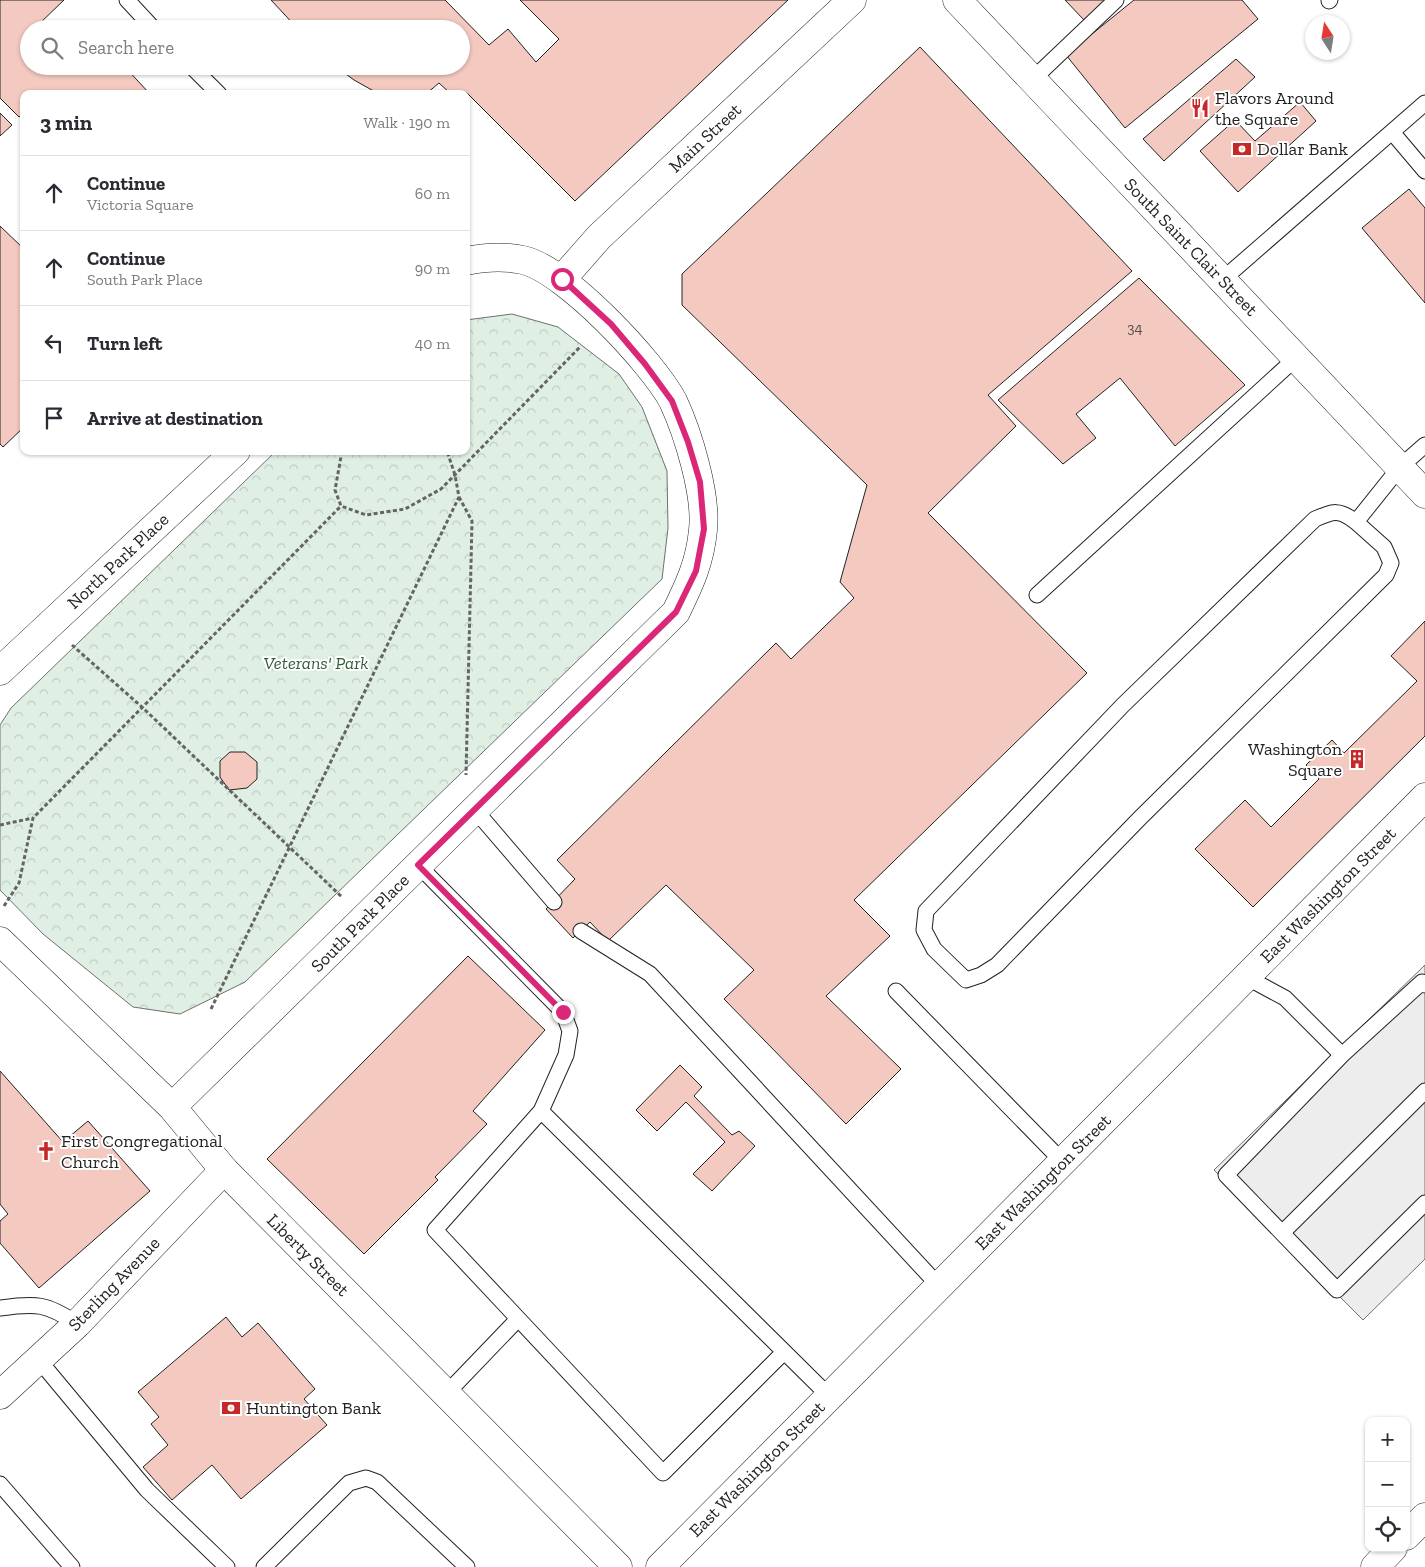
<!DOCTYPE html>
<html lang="en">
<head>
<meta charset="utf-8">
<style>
	:root { --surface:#fff; --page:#f7f7f7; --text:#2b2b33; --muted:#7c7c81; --line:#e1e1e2 }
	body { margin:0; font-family:"Zilla Slab",serif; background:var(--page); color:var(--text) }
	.controls { position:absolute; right:15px; bottom:15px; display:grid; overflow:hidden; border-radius:10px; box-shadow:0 1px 4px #0004 }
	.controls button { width:45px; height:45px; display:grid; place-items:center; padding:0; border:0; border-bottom:1px solid var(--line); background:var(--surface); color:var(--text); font:25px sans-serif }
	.compass { position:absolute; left:1305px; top:15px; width:45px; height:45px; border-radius:50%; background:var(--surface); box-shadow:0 1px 4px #0004; rotate:348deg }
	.stop { position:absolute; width:15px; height:15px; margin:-11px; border:4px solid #db2777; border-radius:50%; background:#fff }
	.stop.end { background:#db2777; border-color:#fff; box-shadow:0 1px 5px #0008 }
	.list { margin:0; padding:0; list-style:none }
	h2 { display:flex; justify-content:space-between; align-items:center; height:65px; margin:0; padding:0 20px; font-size:21px }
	h2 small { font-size:16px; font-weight:400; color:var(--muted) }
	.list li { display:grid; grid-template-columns:32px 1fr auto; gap:15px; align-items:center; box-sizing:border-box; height:75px; padding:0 20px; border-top:1px solid var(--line) }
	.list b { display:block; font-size:19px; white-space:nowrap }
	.list p { margin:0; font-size:16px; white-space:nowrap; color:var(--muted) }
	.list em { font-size:16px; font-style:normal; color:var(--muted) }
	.icon { flex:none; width:28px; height:28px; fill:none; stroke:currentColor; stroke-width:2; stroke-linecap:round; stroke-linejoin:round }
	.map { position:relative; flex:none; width:1425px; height:1567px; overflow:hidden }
	.search { position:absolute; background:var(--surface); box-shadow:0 1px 4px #0004; left:20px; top:20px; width:450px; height:55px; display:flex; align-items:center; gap:12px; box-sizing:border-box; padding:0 18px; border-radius:28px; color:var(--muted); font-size:19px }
	.panel { position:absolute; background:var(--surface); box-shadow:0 1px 4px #0004; left:20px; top:90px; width:450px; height:365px; border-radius:10px }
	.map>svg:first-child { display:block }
</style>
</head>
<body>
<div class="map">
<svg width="1425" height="1567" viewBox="0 0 1425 1567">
	<defs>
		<pattern id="forest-crowns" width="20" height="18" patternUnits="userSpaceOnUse" patternTransform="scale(1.25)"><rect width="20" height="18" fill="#e0efe3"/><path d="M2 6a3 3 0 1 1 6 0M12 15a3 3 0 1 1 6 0" fill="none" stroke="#c0cdc2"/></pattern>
	</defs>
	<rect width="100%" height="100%" fill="#fff"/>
	<path fill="url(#forest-crowns)" stroke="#6f6f6f" d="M512 314 558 327 619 374 642 407 667 471 668 528 662 579 245 982 180 1014 133 1007 43 934 0 890V725L11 708 276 451H466V320Z"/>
	<path fill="#ededed" stroke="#6f6f6f" d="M1425 965V1259L1363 1320 1214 1170Z"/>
	<path fill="#f3c9c0" stroke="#222" d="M0 0H64L37 26 39 29H29V66H124L150 94H24V113L19 117 0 98Z
		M271 0H445L489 45 508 29 536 62 559 39 520 0H788L575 201 467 93 451 94 439 83 426 94H379L354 80 335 66H461V29H298Z
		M1065 0H1105L1084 20Z
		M1134 0H1242L1258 19 1125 128 1066 55Z
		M920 47 1132 271 988 395 1016 426 928 513 1087 673 854 900 890 936 826 996 901 1069 846 1124 724 999 754 970 666 885 608 941 590 922 573 938 546 909 575 879 557 860 776 643 791 659 854 598 840 582 867 485 682 305V274Z
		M1236 59 1255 77 1164 161 1143 139Z
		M1300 102 1316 121 1238 192 1200 151 1235 120 1255 141Z
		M0 113 12 125 0 136Z
		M1409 189 1425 208V303L1362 228Z
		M0 226 24 249V427L3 447 0 444Z
		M1139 278 1245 385 1175 446 1120 378 1076 414 1096 438 1063 464 998 400Z
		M1425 621V736L1253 907 1195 849 1245 800 1271 827 1319 779 1306 765 1332 740 1344 753 1417 681 1391 656Z
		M230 752H245L257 762V779L247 788 229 790 220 777V761Z
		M468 956 545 1030 473 1111 487 1124 435 1177 438 1180 364 1254 267 1159Z
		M680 1065 702 1087 694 1096 732 1135 739 1131 755 1146 712 1191 693 1174 725 1142 686 1102 657 1131 636 1110Z
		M0 1071 63 1142 88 1121 150 1191 39 1288 0 1243V1221L8 1214 0 1204Z
		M226 1317 242 1337 258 1323 315 1389 304 1399 327 1425 241 1499 212 1465 172 1500 143 1467 168 1445 151 1424 159 1417 138 1392Z"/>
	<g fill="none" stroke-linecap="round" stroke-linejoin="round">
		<g stroke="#222" stroke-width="17">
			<path id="service" d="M127 0 154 29
				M1329 1 1330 0
				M191 66 219 94
				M1032 80 1116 0
				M1392 132 1425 171
				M1222 280 1425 103
				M1356 522 1384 547 1391 563 1386 575 1140 818 997 965 981 975 966 980 934 949 924 930 926 911 1123 705 1315 519C1334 511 1339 509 1356 522L1400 467 1425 445
				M1037 595 1296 358
				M475 810 554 902
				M418 865 563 1012 570 1031 566 1055 541 1111
				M581 931 650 974 939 1286
				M1246 977 1285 998 1342 1055
				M1425 985 1422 982 1342 1055 1226 1175 1337 1290 1425 1203
				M896 991 1063 1162
				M1282 1233 1425 1091
				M0 1308C35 1303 47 1303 77 1324
				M784 1352 663 1473 435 1230 541 1111 829 1396
				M38 1359 147 1490 227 1567
				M446 1394 518 1319
				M0 1484 72 1567
				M264 1567 349 1483 366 1478 377 1482 467 1567"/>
		</g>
		<g stroke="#222" stroke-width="29">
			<path id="minor" d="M957 0 1425 494
				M0 1395 77 1324 224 1170
				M1406 1536 1425 1517
				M660 1567 1425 797
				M1375 1567 1393 1548"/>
		</g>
		<g stroke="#222" stroke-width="29">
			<path id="tertiary" d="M562 279 599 237 852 0
				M0 671 236 451
				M0 941 172 1107 224 1170 618 1567
				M172 1107 676 612C690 583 700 562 703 530 707 495 688 433 673 401 652 362 566 270 523 260 504 256 485 257 466 261"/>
		</g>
		<path stroke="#646464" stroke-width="3" stroke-dasharray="4 2.5" stroke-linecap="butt" d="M342 451 335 490 341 506 366 515 405 509 441 489 580 347
			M459 497 472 521 466 775
			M72 645 143 708 342 897
			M0 825 33 818
			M4 906 19 883 33 818 341 506
			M211 1009 459 497 455 475 447 451"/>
		<use href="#service" stroke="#fff" stroke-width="15"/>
		<use href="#minor" stroke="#fff" stroke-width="28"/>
		<use href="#tertiary" stroke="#fff" stroke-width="28"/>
	</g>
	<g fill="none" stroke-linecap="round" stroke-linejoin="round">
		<path stroke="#db2777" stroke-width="6" d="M562 279 611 324 645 364 672 401 688 442 700 482 704 529 696 571 676 612 418 865 563 1012"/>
	</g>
	<defs>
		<g id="restaurant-bare" transform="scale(1.5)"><path d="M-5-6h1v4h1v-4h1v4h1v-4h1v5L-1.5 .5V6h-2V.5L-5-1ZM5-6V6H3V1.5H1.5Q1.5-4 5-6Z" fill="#c62828" stroke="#fff" stroke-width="2.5" paint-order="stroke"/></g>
		<g id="bank-bare" transform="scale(1.5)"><path d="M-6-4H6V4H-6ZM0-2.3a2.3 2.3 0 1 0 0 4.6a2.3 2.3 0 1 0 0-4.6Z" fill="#c62828" stroke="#fff" stroke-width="2.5" paint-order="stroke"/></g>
		<g id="building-bare" transform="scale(1.5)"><path d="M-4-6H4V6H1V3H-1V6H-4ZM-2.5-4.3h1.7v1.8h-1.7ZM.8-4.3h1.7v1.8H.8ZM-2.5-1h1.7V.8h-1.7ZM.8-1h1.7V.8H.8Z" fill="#c62828" stroke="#fff" stroke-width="2.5" paint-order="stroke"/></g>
		<g id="church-bare" transform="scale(1.5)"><path d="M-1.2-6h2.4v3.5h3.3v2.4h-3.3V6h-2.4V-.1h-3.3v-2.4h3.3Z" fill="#c62828" stroke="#fff" stroke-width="2.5" paint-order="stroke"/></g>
	</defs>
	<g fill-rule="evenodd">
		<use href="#restaurant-bare" x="1200" y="108"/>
		<use href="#bank-bare" x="1242" y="149"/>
		<use href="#building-bare" x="1357" y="759"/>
		<use href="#church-bare" x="46" y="1151"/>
		<use href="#bank-bare" x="231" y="1408"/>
	</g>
	<g text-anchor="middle" stroke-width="4" stroke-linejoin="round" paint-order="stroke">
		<g font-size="15" fill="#564c4a">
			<text x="1135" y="333">34</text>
		</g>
		<g font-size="18" fill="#222" stroke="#fff" text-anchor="start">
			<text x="1215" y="104">Flavors Around<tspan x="1215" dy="21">the Square</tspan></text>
			<text x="1257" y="155">Dollar Bank</text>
			<text x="1342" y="755" text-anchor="end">Washington<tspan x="1342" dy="21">Square</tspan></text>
			<text x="61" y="1147">First Congregational<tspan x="61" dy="21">Church</tspan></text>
			<text x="246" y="1414">Huntington Bank</text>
		</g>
		<g font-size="18" fill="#222" stroke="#fff">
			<text transform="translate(705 138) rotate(-43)" y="6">Main Street</text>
			<text transform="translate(1191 247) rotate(46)" y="6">South Saint Clair Street</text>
			<text transform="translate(118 561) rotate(-43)" y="6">North Park Place</text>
			<text transform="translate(1328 895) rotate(-45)" y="6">East Washington Street</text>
			<text transform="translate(360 923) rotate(-45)" y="6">South Park Place</text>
			<text transform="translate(1043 1182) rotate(-45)" y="6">East Washington Street</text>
			<text transform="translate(308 1255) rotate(45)" y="6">Liberty Street</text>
			<text transform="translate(114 1284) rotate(-46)" y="6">Sterling Avenue</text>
			<text transform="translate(757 1469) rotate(-45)" y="6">East Washington Street</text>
		</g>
		<g font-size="18" font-style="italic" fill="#2f5e38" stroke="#fff">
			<text x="316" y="669">Veterans' Park</text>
		</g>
	</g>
</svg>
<div class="controls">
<button>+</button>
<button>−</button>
<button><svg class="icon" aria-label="locate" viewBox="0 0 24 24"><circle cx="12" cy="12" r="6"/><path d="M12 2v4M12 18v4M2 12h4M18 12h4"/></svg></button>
</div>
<svg class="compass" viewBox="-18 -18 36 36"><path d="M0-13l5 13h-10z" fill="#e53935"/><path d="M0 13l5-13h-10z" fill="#7c7c81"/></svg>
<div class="stop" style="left:562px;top:279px"></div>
<div class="stop end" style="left:563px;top:1012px"></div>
<div class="search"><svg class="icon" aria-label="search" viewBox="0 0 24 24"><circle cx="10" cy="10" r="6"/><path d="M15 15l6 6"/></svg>Search here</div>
<section class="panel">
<h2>3 min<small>Walk · 190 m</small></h2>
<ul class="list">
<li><svg class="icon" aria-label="ahead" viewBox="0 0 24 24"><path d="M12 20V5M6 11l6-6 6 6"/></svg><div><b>Continue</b><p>Victoria Square</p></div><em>60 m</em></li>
<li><svg class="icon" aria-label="ahead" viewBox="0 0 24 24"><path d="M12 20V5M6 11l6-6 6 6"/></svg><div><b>Continue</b><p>South Park Place</p></div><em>90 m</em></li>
<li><svg class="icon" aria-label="left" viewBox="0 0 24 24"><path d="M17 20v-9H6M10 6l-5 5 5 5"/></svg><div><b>Turn left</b></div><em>40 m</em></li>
<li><svg class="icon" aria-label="arrive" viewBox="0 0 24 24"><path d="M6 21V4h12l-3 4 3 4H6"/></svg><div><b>Arrive at destination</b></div></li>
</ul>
</section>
</div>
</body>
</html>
